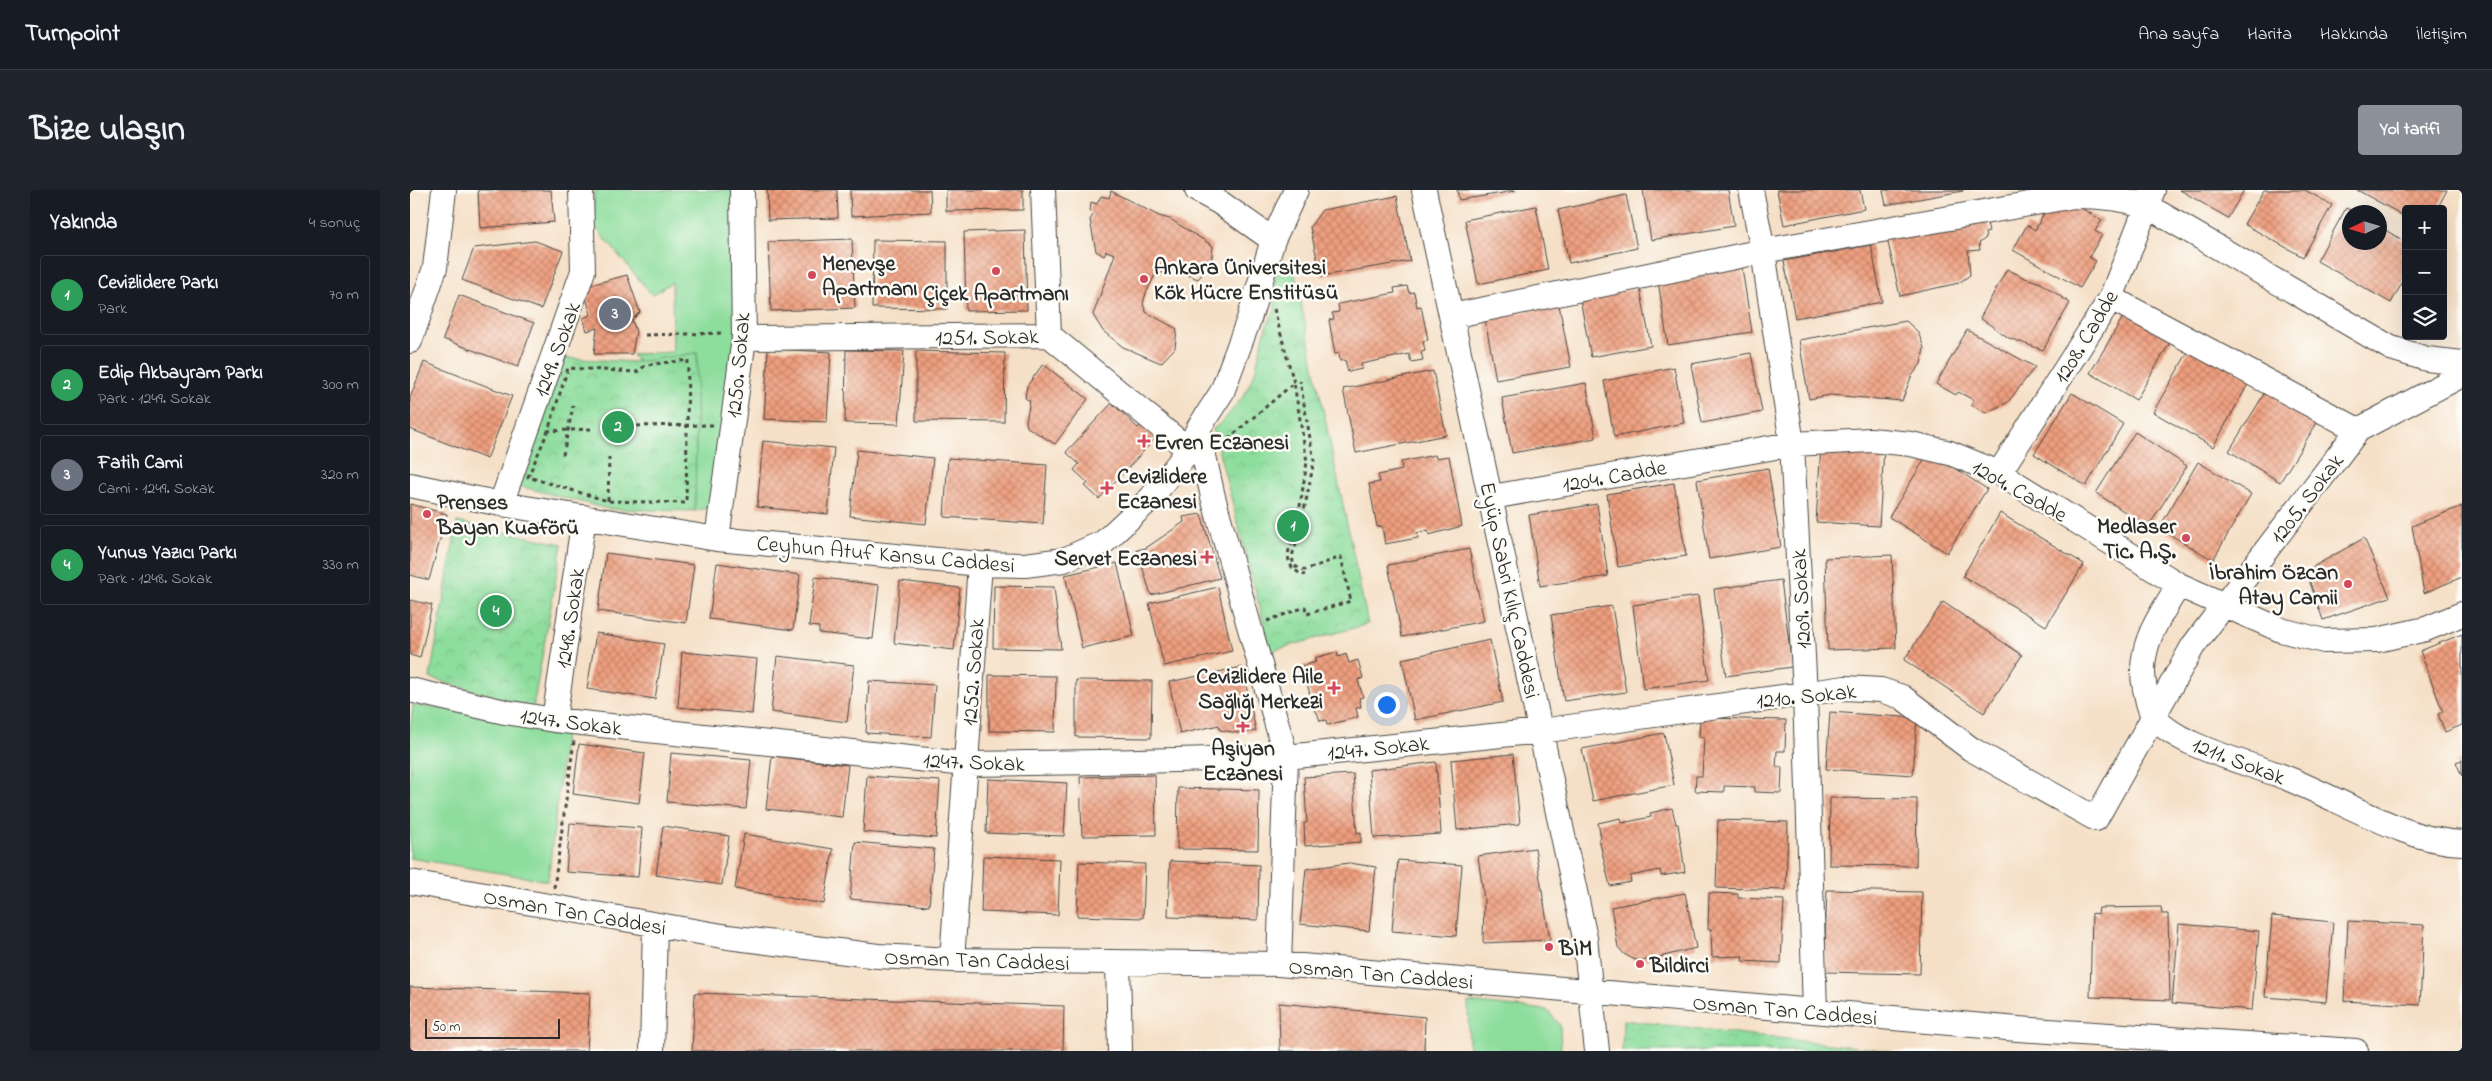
<!DOCTYPE html>
<html lang="tr">
<head>
<meta charset="utf-8">
<style>
	:root { --surface:#171b24; --page:#20242c; --text:#f1f3f6; --muted:#9ea1a6; --line:#363941; --accent:#8c9099 }
	body { margin:0; font-family:"Indie Flower",sans-serif; background:var(--page); color:var(--text) }
	.controls { position:absolute; right:15px; top:15px; display:grid; overflow:hidden; border-radius:5px; box-shadow:0 5px 20px #0002 }
	.controls button { width:45px; height:45px; display:grid; place-items:center; padding:0; border:0; border-bottom:1px solid var(--line); background:var(--surface); color:var(--text); font:25px sans-serif }
	.compass { position:absolute; left:1932px; top:15px; width:45px; height:45px; border-radius:50%; background:var(--surface); box-shadow:0 5px 20px #0002; rotate:266deg }
	.scale { position:absolute; left:15px; bottom:12px; width:135px; box-sizing:border-box; padding-left:5px; border:2px solid #2b2b2b; border-top:0; font-size:14px; line-height:18px; white-space:nowrap; color:#2b2b2b; -webkit-text-stroke:4px #fdfcf7; paint-order:stroke }
	.you { position:absolute; left:976px; top:514px; width:18px; height:18px; margin:-12px; border:4px solid #fff; border-radius:50%; background:#1a73e8; box-shadow:0 0 0 8px #1a73e833 }
	.badge { display:grid; place-items:center; width:32px; height:32px; border-radius:50%; background:var(--accent); color:#fff; font-size:16px; font-weight:700 }
	.pin { position:absolute; translate:-50% -50%; border:2px solid #fff; box-shadow:0 1px 5px #0006 }
	.list { margin:0; padding:0; list-style:none }
	h2 { display:flex; justify-content:space-between; align-items:center; height:65px; margin:0; padding:0 20px; font-size:21px }
	h2 small { font-size:16px; font-weight:400; color:var(--muted) }
	.list li { display:grid; grid-template-columns:32px 1fr auto; gap:15px; align-items:center; box-sizing:border-box; height:80px; margin:0 10px 10px; padding:0 10px; border:1px solid var(--line); border-radius:5px }
	.list b { display:block; font-size:19px; white-space:nowrap }
	.list p { margin:0; font-size:16px; white-space:nowrap; color:var(--muted) }
	.list em { font-size:16px; font-style:normal; color:var(--muted) }
	.icon { flex:none; width:28px; height:28px; fill:none; stroke:currentColor; stroke-width:2; stroke-linecap:round; stroke-linejoin:round }
	.map { position:relative; flex:none; width:2052px; height:861px; overflow:hidden; border-radius:5px }
	header { display:flex; align-items:center; gap:30px; box-sizing:border-box; height:70px; padding:0 25px; background:var(--surface); border-bottom:1px solid var(--line) }
	header strong { font-size:24px }
	nav { display:flex; gap:28px; margin-inline-start:auto; font-size:18px }
	.intro { display:flex; align-items:center; justify-content:space-between; box-sizing:border-box; height:120px; padding:0 30px }
	h1 { margin:0; font-size:35px }
	.button { padding:12px 22px; border-radius:5px; background:var(--accent); color:#fff; font-size:18px; font-weight:700 }
	main { display:flex; gap:30px; padding:0 30px }
	aside { flex:1; background:var(--surface); border-radius:5px; box-shadow:0 5px 20px #0002 }
	.map>svg:first-child { display:block }
</style>
</head>
<body>
<header>
<strong>Turnpoint</strong>
<nav><a>Ana sayfa</a><a>Harita</a><a>Hakkında</a><a>İletişim</a></nav>
</header>
<div class="intro"><h1>Bize ulaşın</h1><a class="button">Yol tarifi</a></div>
<main>
<aside>
<h2>Yakında<small>4 sonuç</small></h2>
<ul class="list">
<li><span class="badge" style="background:#2e9e5b">1</span><div><b>Cevizlidere Parkı</b><p>Park</p></div><em>70 m</em></li>
<li><span class="badge" style="background:#2e9e5b">2</span><div><b>Edip Akbayram Parkı</b><p>Park · 1249. Sokak</p></div><em>300 m</em></li>
<li><span class="badge" style="background:#6b7280">3</span><div><b>Fatih Cami</b><p>Cami · 1249. Sokak</p></div><em>320 m</em></li>
<li><span class="badge" style="background:#2e9e5b">4</span><div><b>Yunus Yazıcı Parkı</b><p>Park · 1248. Sokak</p></div><em>330 m</em></li>
</ul>
</aside>
<div class="map">
<svg width="2052" height="861" viewBox="0 0 2052 861">
	<defs>
		<pattern id="park-crowns" width="20" height="18" patternUnits="userSpaceOnUse" patternTransform="scale(1.25)"><rect width="20" height="18" fill="#8ddd9c"/><path d="M2 6a3 3 0 1 1 6 0M12 15a3 3 0 1 1 6 0" fill="none" stroke="#7abe87"/></pattern>
		<pattern id="building-cross-hatch" width="8" height="8" patternUnits="userSpaceOnUse" patternTransform="scale(1.25)"><rect width="8" height="8" fill="#ef9f7f"/><path d="M0 0l8 8M0 8l8-8" fill="none" stroke="#c28268"/></pattern>
	</defs>
	<rect width="100%" height="100%" fill="#fdfcf7"/>
	<filter id="ink" filterUnits="userSpaceOnUse"><feTurbulence type="fractalNoise" baseFrequency=".02" numOctaves="2"/><feDisplacementMap in="SourceGraphic" scale="10" xChannelSelector="R" yChannelSelector="G"/><feConvolveMatrix kernelMatrix="1 2 1 2 8 2 1 2 1" color-interpolation-filters="sRGB"/></filter>
	<filter id="wash" filterUnits="userSpaceOnUse"><feTurbulence type="fractalNoise" baseFrequency=".0096" numOctaves="4" result="noise"/><feDisplacementMap in="SourceGraphic" scale="20" xChannelSelector="R" yChannelSelector="G"/><feGaussianBlur stdDeviation="1.12" result="paint"/><feColorMatrix in="noise" values="0 0 0 0 0 0 0 0 0 0 0 0 0 0 0 0 0 1.4 0 .05"/><feComposite in="paint" operator="in"/></filter>
	<g filter="url(#wash)">
		<rect width="100%" height="100%" fill="#f5e0c7"/>
		<path fill="#8ddd9c" stroke="#5c8464" d="M184 0H322L327 143 305 316 285 321 287 163 227 172 222 164 263 162 262 92 242 105 184 36Z
			M3 515 33 519 155 543 138 691 0 668V542Z
			M1058 812 1137 820 1150 835 1151 861H1059Z"/>
		<path fill="url(#park-crowns)" stroke="#5c8464" d="M884 80 958 434 861 461 803 239 815 229 834 205 844 185 856 137 865 121V84Z
			M287 163 285 321 198 319 109 296 154 168 227 172Z
			M47 332 152 354 123 518 20 488Z
			M1213 830 1480 861H1212Z"/>
		<g id="blocks">
			<path fill="url(#building-cross-hatch)" d="M68 0H141L144 32 70 38Z
				M357 0H427L428 28 358 30Z
				M440 0H520L521 22 441 26Z
				M536 0H613V20L536 21Z
				M1047 0H1105V1L1049 10Z
				M1233 0H1318L1324 36 1241 50Z
				M1367 0H1450L1454 19 1374 35Z
				M1473 0H1553V1L1476 15Z
				M1770 0H1834L1818 28Z
				M1854 0H1895L1922 15 1893 67 1834 34Z
				M1947 0H2037L2027 19H1996V27Z
				M701 1 749 26 760 29 803 56 801 74 788 89 763 79 746 83 736 103 733 114 736 122 767 139 765 158 751 173 713 157 693 141 683 125 705 64 696 61 694 66 686 61 680 30 683 25 680 22 681 12 687 14 691 6 699 8Z
				M1216 5 1227 58 1159 73 1148 20Z
				M987 6 1000 71 911 86 900 37 912 20Z
				M1655 9 1692 30 1685 41 1692 45 1679 67 1686 71 1670 98 1603 60 1617 35 1625 40 1638 16 1648 22Z
				M1126 16 1138 80 1068 94 1055 30Z
				M1936 18 1944 22H1940V52H1970V37L1996 52V86L1981 113 1907 71Z
				M1576 28 1579 42 1575 43 1576 48 1569 53 1570 60 1558 61 1560 85 1549 93 1490 106 1477 48Z
				M615 40 617 120 556 121 554 42Z
				M442 49 445 118 361 121 358 52Z
				M463 50 537 51V119L462 118Z
				M125 51 153 61 131 119 52 90 64 58Z
				M1461 55 1472 112 1385 128 1374 71Z
				M1332 78 1342 142 1258 155 1248 91Z
				M1597 79 1615 88 1631 93 1660 113 1633 160 1599 148 1570 128Z
				M217 85 230 122 222 130 226 142 222 164H184L187 138 177 141 173 128 181 125 173 97Z
				M997 96 999 103 1004 102 1007 117 1011 116 1018 150 1013 151 1015 161 1011 162 1013 170 1001 172 999 164 951 174 952 179 938 182 935 170 930 171 929 163 925 164 919 130 924 129 922 123 929 122 928 114 985 103 984 98Z
				M1230 98 1241 156 1181 167 1170 109Z
				M49 105 124 133 108 177 33 149Z
				M1149 115 1161 177 1086 190 1075 129Z
				M1716 122 1762 149 1726 210 1680 183Z
				M1496 131 1508 142 1514 158 1511 174 1501 187 1492 211 1420 205 1399 209 1389 150Z
				M1557 140 1625 177 1598 212 1576 223 1561 215 1564 210 1548 202 1546 205 1526 194Z
				M1782 155 1841 189 1803 257 1743 222Z
				M358 159 421 162 417 232 354 229Z
				M436 160 494 161 489 234 435 233Z
				M506 161 595 163 594 232 506 231Z
				M1341 163 1352 222 1292 233 1281 174Z
				M14 172 102 206 77 269 0 239V208Z
				M633 174 678 209 645 254 617 237 616 231 620 211 615 208 617 196Z
				M1264 177 1274 233 1204 247 1194 191Z
				M1023 181 1036 245 946 263 933 199Z
				M1176 193 1186 248 1102 263 1092 208Z
				M1859 196 1910 228 1870 292 1819 261Z
				M1662 203 1713 234 1676 296 1624 264Z
				M702 213 728 238 731 235 745 249 689 309 675 296 678 293 664 280 669 274 656 262Z
				M1725 242 1777 276 1738 337 1686 303Z
				M353 251 424 258 418 324 347 317Z
				M1411 256 1474 260 1469 336 1406 332Z
				M447 260 523 268 516 334 440 326Z
				M1519 262 1577 299 1537 363 1479 327Z
				M1025 265 1026 268 1039 266 1052 336 1019 345 1018 340 1007 343 1008 348 975 354 972 336 967 337 959 294 970 292 968 285 992 280 991 272Z
				M538 268 637 275 633 334 534 327Z
				M1788 272 1841 304 1803 370 1749 338Z
				M1358 278 1371 357 1299 369 1287 290Z
				M1264 293 1276 366 1208 377 1197 304Z
				M0 314 37 324 19 390 0 385Z
				M1187 314 1198 386 1130 396 1119 325Z
				M2052 316V387L2014 403 2002 336Z
				M1590 323 1674 374 1636 436 1553 386Z
				M791 324 810 388 741 405 727 360 736 358 774 332 773 327Z
				M1954 348 1980 407 1913 430 1896 381Z
				M1059 359 1074 431 992 447 978 375Z
				M196 363 284 375 276 433 188 421Z
				M1482 365 1486 458 1418 460 1415 368Z
				M307 373 390 385 383 440 299 429Z
				M707 373 724 446 672 458 655 385Z
				M405 387 469 395 463 449 409 443V437L399 436Z
				M1371 390 1382 477 1316 486 1304 399Z
				M490 391 550 398 544 460 484 453Z
				M584 396 644 397 651 459 583 458Z
				M808 397 822 461 754 476 739 413Z
				M1288 406 1299 490 1233 499 1223 415Z
				M0 410 22 415 10 468 0 465Z
				M1533 412 1612 465 1574 523 1494 470Z
				M1202 416 1216 502 1154 511 1141 425Z
				M186 443 254 454 245 509 177 499Z
				M2052 444V535L2035 542 2028 524 2033 522 2010 461Z
				M1080 450 1093 512 1005 530 992 469Z
				M272 462 347 469 342 524 268 517Z
				M927 462 928 467 936 464 939 473 948 470 953 488 948 490 953 507 949 508 951 517 946 518 948 527 917 535 916 530 910 531 907 522H905L892 476 906 472 904 468Z
				M367 466 444 475 437 532 361 522Z
				M832 477 846 541 828 543 810 540 809 535 770 544 759 492Z
				M579 485 646 486 645 542 579 541Z
				M666 490 742 491 741 548 666 547Z
				M459 491 525 495 521 547 456 543Z
				M1420 522 1507 528 1503 585 1416 579Z
				M1290 528 1376 530 1375 561H1367L1366 577H1372L1371 603 1344 602 1345 597 1314 596V602L1285 601 1286 586H1292L1294 547H1289Z
				M1254 543 1264 595 1183 611 1172 559Z
				M169 554 235 563 229 613 163 604Z
				M261 563 341 570 336 619 257 612Z
				M1103 564 1110 634 1047 640 1041 570Z
				M362 566 438 575 432 627 356 619Z
				M2052 570V586L2046 572Z
				M1026 572 1031 644 964 648 959 580Z
				M943 584 947 643 951 642V652L895 656 894 633H897L894 587Z
				M745 585 746 645 672 646 670 587Z
				M457 586 530 591 526 648 453 642Z
				M578 589 657 593 654 646 576 643Z
				M768 598 849 600 848 660 767 659Z
				M1420 608 1507 609 1506 676 1419 675Z
				M1262 618 1266 634H1268L1275 682 1251 686 1250 680 1220 686 1221 692 1200 696 1189 649 1191 648 1188 633 1211 628 1212 633 1241 627 1240 623Z
				M1308 630 1378 632 1376 700 1306 698Z
				M160 633 232 638 228 687 156 682Z
				M253 636 319 646 312 695 246 685Z
				M334 644 423 659 414 714 325 699Z
				M445 652 524 659 519 716 440 709Z
				M1125 658 1140 750 1073 753 1074 709 1068 666Z
				M573 666 650 669 648 725 571 722Z
				M988 670 1052 675 1046 746 982 741Z
				M760 671 849 675 848 730 758 727Z
				M669 672 735 674 733 728 667 726Z
				M939 673 966 677 959 741 890 734 896 679Z
				M1417 700 1512 702 1510 784 1414 782Z
				M1275 703 1286 758 1237 770H1225L1214 764 1208 757 1201 717Z
				M1299 703 1328 704V708L1374 710 1371 773 1332 771 1333 766 1302 767 1301 739H1298Z
				M1751 717 1752 724H1758L1760 810 1680 807 1682 723 1688 724 1689 718Z
				M1862 726 1923 732 1916 812 1855 807Z
				M1938 731 2014 735 2010 815 1934 811Z
				M1769 734 1849 741 1842 820 1762 813Z
				M0 797 180 803 177 861H0Z
				M285 803 654 816 653 861H282Z
				M869 813 1015 827 1014 861H870Z"/>
		</g>
	</g>
	<g filter="url(#ink)">
		<use href="#blocks" fill-opacity="0" stroke="#494642" stroke-width="1"/>
		<g fill="none" stroke-linecap="round" stroke-linejoin="round">
			<g stroke="#494642" stroke-width="26">
				<path id="minor" d="M633 0 639 145
					M787 0 809 12 863 50
					M1014 0 1175 748 1187 861
					M1341 0 1353 61 1382 254 1395 504 1405 821
					M1701 108 1948 240
					M1042 126 1353 61 1664 6C1690 6 1712 8 1737 16L1981 158 2017 169 2052 173
					M334 148 639 145 779 260
					M0 151 25 78 34 0
					M788 239 803 307 876 567 869 774
					M1589 283 1701 108 1743 0
					M0 295 91 314 307 349 570 374 615 375 654 370 694 352 741 308 779 260 788 239 812 202 839 129 863 50 886 0
					M1082 307 1382 254 1461 250 1501 254 1540 263 1589 283 1769 395 1871 440 1914 451 1967 450 2016 439 2052 424
					M91 314 173 81 171 0
					M307 349 334 148 332 0
					M1769 395C1748 428 1726 459 1735 499 1737 507 1738 518 1743 525 1763 556 1844 574 1879 589 1917 605 1954 625 1993 640 2011 647 2033 652 2052 653
					M0 500 95 522 144 530 555 574 691 572 876 567 1131 541 1435 498 1471 500 1492 507 1561 559 1686 629 1783 456 1948 240 2052 185
					M144 530 174 327
					M0 692 318 747 468 766 542 770 869 774 1608 839 1946 861
					M542 770 570 374
					M708 773 710 861
					M242 861 245 735"/>
			</g>
			<path stroke="#494642" stroke-width="3" stroke-dasharray="4 4" stroke-linecap="butt" d="M864 119 884 193
				M235 145 315 143
				M278 170 276 313 198 311 118 287 138 241 158 178 227 182 236 175Z
				M219 236 303 235
				M137 241 181 239
				M812 254 884 193 897 272 885 348C874 362 876 380 895 385
				M153 265 163 216
				M198 311 199 267
				M857 431 895 417 897 424 941 411 931 367 895 380 884 376C881 366 883 360 888 351L904 271 890 191
				M144 698 164 551"/>
			<use href="#minor" stroke="#fff" stroke-width="24"/>
		</g>
	</g>
	<g fill="#d1495b" stroke="#fdfcf7" stroke-width="2">
		<circle cx="586" cy="81" r="5"/>
		<circle cx="402" cy="85" r="5"/>
		<circle cx="734" cy="89" r="5"/>
		<path d="M731.5 243.5h5v5h5v5h-5v5h-5v-5h-5v-5h5z"/>
		<path d="M694.5 290.5h5v5h5v5h-5v5h-5v-5h-5v-5h5z"/>
		<circle cx="17" cy="324" r="5"/>
		<circle cx="1776" cy="348" r="5"/>
		<path d="M794.5 359.5h5v5h5v5h-5v5h-5v-5h-5v-5h5z"/>
		<circle cx="1938" cy="394" r="5"/>
		<path d="M921.5 490.5h5v5h5v5h-5v5h-5v-5h-5v-5h5z"/>
		<path d="M830.5 528.5h5v5h5v5h-5v5h-5v-5h-5v-5h5z"/>
		<circle cx="1139" cy="757" r="5"/>
		<circle cx="1230" cy="774" r="5"/>
	</g>
	<g text-anchor="middle" stroke-width="5" stroke-linejoin="round" paint-order="stroke">
		<g font-size="22" font-weight="bold" fill="#2b2b2b" stroke="#fdfcf7" text-anchor="start">
			<text x="412" y="80">Menevşe<tspan x="412" dy="25">Apartmanı</tspan></text>
			<text x="744" y="84">Ankara Üniversitesi<tspan x="744" dy="25">Kök Hücre Enstitüsü</tspan></text>
			<text x="586" y="110" text-anchor="middle">Çiçek Apartmanı</text>
			<text x="744" y="259">Evren Eczanesi</text>
			<text x="707" y="293">Cevizlidere<tspan x="707" dy="25">Eczanesi</tspan></text>
			<text x="27" y="319">Prenses<tspan x="27" dy="25">Bayan Kuaförü</tspan></text>
			<text x="1766" y="343" text-anchor="end">Medlaser<tspan x="1766" dy="25">Tic. A.Ş.</tspan></text>
			<text x="787" y="375" text-anchor="end">Servet Eczanesi</text>
			<text x="1928" y="389" text-anchor="end">İbrahim Özcan<tspan x="1928" dy="25">Atay Camii</tspan></text>
			<text x="913" y="493" text-anchor="end">Cevizlidere Aile<tspan x="913" dy="25">Sağlığı Merkezi</tspan></text>
			<text x="833" y="565" text-anchor="middle">Aşiyan<tspan x="833" dy="25">Eczanesi</tspan></text>
			<text x="1149" y="765">BİM</text>
			<text x="1240" y="782">Bildirci</text>
		</g>
		<g font-size="22" fill="#2b2b2b" stroke="#fdfcf7">
			<text transform="translate(577 146) rotate(-1)" y="8">1251. Sokak</text>
			<text transform="translate(1675 146) rotate(-59)" y="8">1208. Cadde</text>
			<text transform="translate(146 159) rotate(-70)" y="8">1249. Sokak</text>
			<text transform="translate(327 175) rotate(-85)" y="8">1250. Sokak</text>
			<text transform="translate(1204 285) rotate(-10)" y="8">1204. Cadde</text>
			<text transform="translate(1610 300) rotate(29)" y="8">1204. Cadde</text>
			<text transform="translate(1896 308) rotate(-53)" y="8">1205. Sokak</text>
			<text transform="translate(476 363) rotate(5)" y="8">Ceyhun Atuf Kansu Caddesi</text>
			<text transform="translate(1101 400) rotate(78)" y="8">Eyüp Sabri Kılıç Caddesi</text>
			<text transform="translate(1390 409) rotate(-93)" y="8">1209. Sokak</text>
			<text transform="translate(159 428) rotate(-82)" y="8">1248. Sokak</text>
			<text transform="translate(562 482) rotate(-86)" y="8">1252. Sokak</text>
			<text transform="translate(1396 505) rotate(-6)" y="8">1210. Sokak</text>
			<text transform="translate(161 531) rotate(7)" y="8">1247. Sokak</text>
			<text transform="translate(968 557) rotate(-6)" y="8">1247. Sokak</text>
			<text transform="translate(1829 570) rotate(21)" y="8">1211. Sokak</text>
			<text transform="translate(564 571) rotate(2)" y="8">1247. Sokak</text>
			<text transform="translate(165 721) rotate(10)" y="8">Osman Tan Caddesi</text>
			<text transform="translate(567 769) rotate(2)" y="8">Osman Tan Caddesi</text>
			<text transform="translate(971 783) rotate(5)" y="8">Osman Tan Caddesi</text>
			<text transform="translate(1375 819) rotate(5)" y="8">Osman Tan Caddesi</text>
		</g>
	</g>
</svg>
<div class="controls">
<button>+</button>
<button>−</button>
<button><svg class="icon" aria-label="layers" viewBox="0 0 24 24"><path d="M12 4l9 5-9 5-9-5zM3 14l9 5 9-5"/></svg></button>
</div>
<svg class="compass" viewBox="-18 -18 36 36"><path d="M0-13l5 13h-10z" fill="#e53935"/><path d="M0 13l5-13h-10z" fill="#9ea1a6"/></svg>
<div class="scale">50 m</div>
<div class="you"></div>
<div class="pin badge" style="left:883px;top:336px;background:#2e9e5b">1</div>
<div class="pin badge" style="left:208px;top:237px;background:#2e9e5b">2</div>
<div class="pin badge" style="left:205px;top:124px;background:#6b7280">3</div>
<div class="pin badge" style="left:86px;top:421px;background:#2e9e5b">4</div>
</div>
</main>
</body>
</html>
